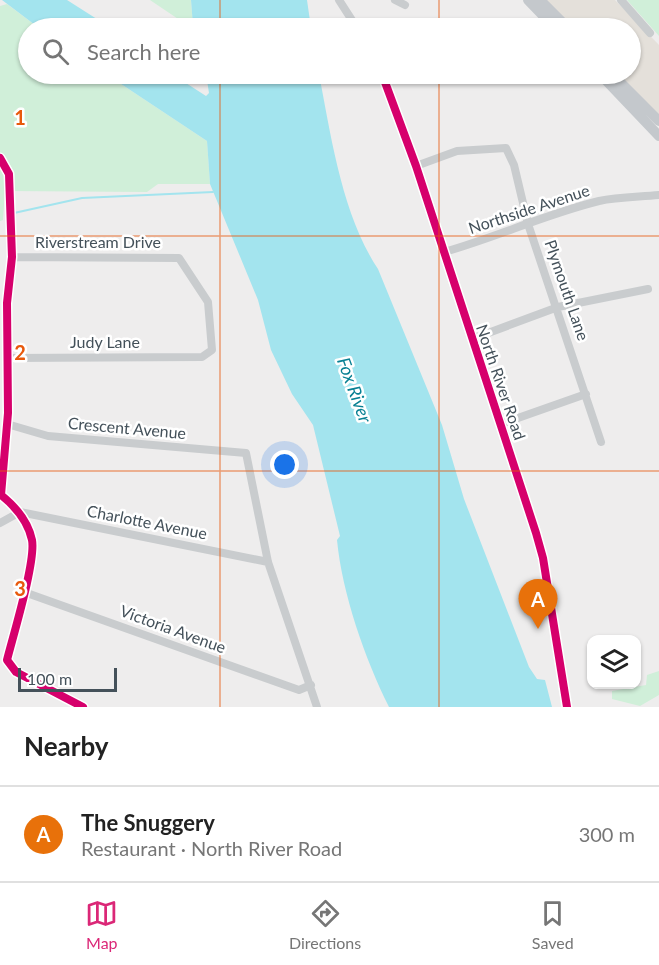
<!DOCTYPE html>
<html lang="en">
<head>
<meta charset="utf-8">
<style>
	:root { --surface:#fff; --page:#f2f2f2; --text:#222; --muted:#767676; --line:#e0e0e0; --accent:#db2777 }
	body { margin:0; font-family:Lato,sans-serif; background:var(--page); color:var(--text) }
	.controls { position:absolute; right:18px; bottom:18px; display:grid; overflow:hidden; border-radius:12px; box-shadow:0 2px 4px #0004 }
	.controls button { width:54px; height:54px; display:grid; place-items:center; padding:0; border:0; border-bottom:2px solid var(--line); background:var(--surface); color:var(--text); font:30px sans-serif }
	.scale { position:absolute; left:18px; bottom:15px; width:99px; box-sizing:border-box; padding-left:6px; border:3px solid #44515a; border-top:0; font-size:16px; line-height:21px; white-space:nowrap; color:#44515a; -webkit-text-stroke:4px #fff; paint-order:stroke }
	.you { position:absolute; left:285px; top:465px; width:21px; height:21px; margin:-15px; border:4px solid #fff; border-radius:50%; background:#1a73e8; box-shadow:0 0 0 9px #1a73e833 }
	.badge { display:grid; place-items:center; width:39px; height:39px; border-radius:50%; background:var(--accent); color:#fff; font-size:20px; font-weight:700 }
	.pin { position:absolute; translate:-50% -50px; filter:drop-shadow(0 2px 3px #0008) }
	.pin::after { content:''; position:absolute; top:32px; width:21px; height:18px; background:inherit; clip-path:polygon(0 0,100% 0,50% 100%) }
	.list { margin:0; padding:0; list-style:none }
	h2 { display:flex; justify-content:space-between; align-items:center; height:78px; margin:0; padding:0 24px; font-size:26px }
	h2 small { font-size:20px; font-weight:400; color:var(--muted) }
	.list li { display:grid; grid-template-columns:39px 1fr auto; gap:18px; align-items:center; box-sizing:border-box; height:96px; padding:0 24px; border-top:2px solid var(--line) }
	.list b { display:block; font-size:22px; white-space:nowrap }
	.list p { margin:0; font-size:20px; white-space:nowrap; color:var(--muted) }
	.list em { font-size:20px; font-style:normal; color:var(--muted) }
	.icon { flex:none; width:33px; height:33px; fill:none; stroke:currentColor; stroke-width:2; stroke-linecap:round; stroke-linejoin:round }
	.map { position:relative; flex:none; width:659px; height:707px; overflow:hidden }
	.search { position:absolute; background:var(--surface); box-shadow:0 2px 4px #0004; left:18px; right:18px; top:18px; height:66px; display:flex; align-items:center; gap:15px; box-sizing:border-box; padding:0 21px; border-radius:33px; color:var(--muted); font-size:22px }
	.sheet { height:174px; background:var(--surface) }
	nav { display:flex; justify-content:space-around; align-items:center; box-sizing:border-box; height:84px; border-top:2px solid var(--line); background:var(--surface); font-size:16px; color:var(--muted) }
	nav a { display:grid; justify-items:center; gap:3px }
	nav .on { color:var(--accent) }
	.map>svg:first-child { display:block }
</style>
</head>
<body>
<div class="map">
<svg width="659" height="707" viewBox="0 0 659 707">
	<rect width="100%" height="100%" fill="#eeeded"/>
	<path fill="#e4e0da" d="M542 0H615L659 45V119L614 74H630V28H570Z"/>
	<path fill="#d0efd9" d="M150 0H191L193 26 190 27Z
		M627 0H659V36Z
		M7 4 39 28H28V74H106L207 141 210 184H158L147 192 5 191 3 220 0 221V6Z
		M659 671V695L640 706 612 699V691L646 685 647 675Z"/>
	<path fill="#a3e4ee" d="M2 0H67L111 28H39Z
		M191 0H307L311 28H196L193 26Z
		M106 74H172L206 96 209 93 206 74H319C331 136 342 215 378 269L442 425 464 499 529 667 537 679 545 680 552 707H389C365 659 342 593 337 540L340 536 313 425 292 394 271 350 258 300 210 184 207 141Z"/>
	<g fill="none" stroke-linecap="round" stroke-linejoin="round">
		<path stroke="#a3e4ee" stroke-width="2" d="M14 213 82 198 213 192"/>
		<path stroke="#c9ccce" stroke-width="8" d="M339 0 357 28
			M395 0 405 5
			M621 0 650 33
			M382 74 416 166 536 533 543 558 567 707
			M0 158 9 174 12 257 7 303 8 413 1 495C16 507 28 521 32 540 36 561 13 636 7 660L16 672 83 707
			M416 166 457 151 506 148 514 165 528 224 601 442
			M444 252C497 237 546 214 599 201 618 197 639 197 659 195
			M472 339 558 307 648 289
			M8 358 202 357 212 350 208 302 179 258 12 257
			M7 424 48 436 246 453 268 562 317 707
			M501 424 586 394
			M0 523 20 512 268 562
			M24 592 299 690 311 685"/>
		<path stroke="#c4c8cc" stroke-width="10" d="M528 0 555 28
			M540 0 568 28
			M600 74 659 136
			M612 74 659 121"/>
		<g stroke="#fff" stroke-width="11">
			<path id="cycleway" d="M382 74 416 166 536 533 543 558 567 707
				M0 158 9 174 12 257 7 303 8 413 1 495C16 507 28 521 32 540 36 561 13 636 7 660L16 672 83 707"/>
		</g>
		<use href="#cycleway" stroke="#d6006c" stroke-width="8"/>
	</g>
	<path fill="none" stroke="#e8590c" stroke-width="1.5" stroke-opacity="0.55" d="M220 0V28M439 0V28M220 74V707M439 74V707M0 236H659M0 471H659"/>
	<g text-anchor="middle" stroke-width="5" stroke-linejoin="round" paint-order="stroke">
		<g font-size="16" fill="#44515a" stroke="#fff">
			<text transform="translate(529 209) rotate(-18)" y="6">Northside Avenue</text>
			<text x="98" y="248">Riverstream Drive</text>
			<text transform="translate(567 290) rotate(71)" y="6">Plymouth Lane</text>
			<text x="105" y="348">Judy Lane</text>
			<text transform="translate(501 382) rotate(71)" y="6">North River Road</text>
			<text transform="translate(127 428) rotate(5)" y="6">Crescent Avenue</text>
			<text transform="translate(147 522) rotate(11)" y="6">Charlotte Avenue</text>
			<text transform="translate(173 629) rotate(20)" y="6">Victoria Avenue</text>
		</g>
		<g font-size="18" font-style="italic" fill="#088093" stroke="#fff">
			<text transform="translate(354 390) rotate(70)" y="6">Fox River</text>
		</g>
	</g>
	<g font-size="20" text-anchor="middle" font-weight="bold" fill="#e8590c" stroke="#fff" stroke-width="5" stroke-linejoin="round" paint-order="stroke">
		<text x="20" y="125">1</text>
		<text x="20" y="360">2</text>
		<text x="20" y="596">3</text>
	</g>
</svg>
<div class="controls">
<button><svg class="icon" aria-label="layers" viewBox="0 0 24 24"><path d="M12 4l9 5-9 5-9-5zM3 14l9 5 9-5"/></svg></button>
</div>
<div class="scale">100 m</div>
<div class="you"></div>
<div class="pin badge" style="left:538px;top:629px;background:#e8710a">A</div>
<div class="search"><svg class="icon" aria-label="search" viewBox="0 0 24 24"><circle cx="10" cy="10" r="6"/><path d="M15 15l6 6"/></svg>Search here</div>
</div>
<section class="sheet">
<h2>Nearby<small></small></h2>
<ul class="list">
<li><span class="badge" style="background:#e8710a">A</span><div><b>The Snuggery</b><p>Restaurant · North River Road</p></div><em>300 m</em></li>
</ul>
</section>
<nav>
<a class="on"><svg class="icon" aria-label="map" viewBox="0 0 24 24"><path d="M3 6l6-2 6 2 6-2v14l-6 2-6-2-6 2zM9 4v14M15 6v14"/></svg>Map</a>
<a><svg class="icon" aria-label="directions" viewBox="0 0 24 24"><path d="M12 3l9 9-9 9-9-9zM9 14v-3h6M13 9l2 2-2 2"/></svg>Directions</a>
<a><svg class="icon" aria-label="saved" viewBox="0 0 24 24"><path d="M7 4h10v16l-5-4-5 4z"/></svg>Saved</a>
</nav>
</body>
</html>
